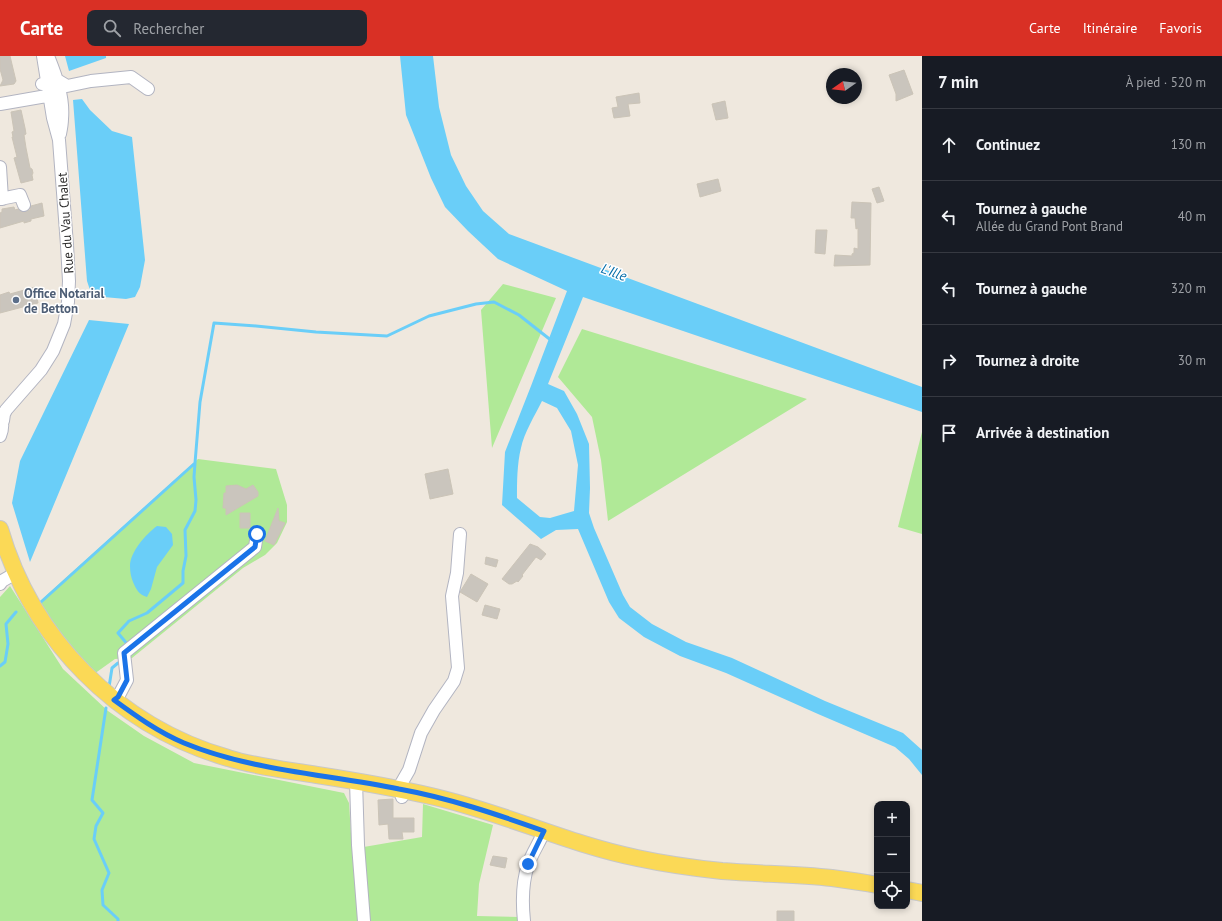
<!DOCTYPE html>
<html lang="fr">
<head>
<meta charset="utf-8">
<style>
	:root { --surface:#171b24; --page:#242831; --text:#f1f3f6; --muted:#9ea1a6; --line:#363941; --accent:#d93025 }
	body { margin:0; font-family:"PT Sans",sans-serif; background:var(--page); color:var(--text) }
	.controls { position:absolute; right:12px; bottom:12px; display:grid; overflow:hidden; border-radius:8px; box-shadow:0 2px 6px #0003 }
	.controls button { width:36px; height:36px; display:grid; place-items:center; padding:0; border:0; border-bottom:1px solid var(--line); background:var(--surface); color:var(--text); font:20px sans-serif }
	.compass { position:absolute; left:826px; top:12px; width:36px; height:36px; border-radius:50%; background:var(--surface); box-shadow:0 2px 6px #0003; rotate:256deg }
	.stop { position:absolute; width:12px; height:12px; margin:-9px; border:3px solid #1a73e8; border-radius:50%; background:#fff }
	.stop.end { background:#1a73e8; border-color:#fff; box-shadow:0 1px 4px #0008 }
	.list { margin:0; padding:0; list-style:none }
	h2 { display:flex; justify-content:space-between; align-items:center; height:52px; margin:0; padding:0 16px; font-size:17px }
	h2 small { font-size:13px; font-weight:400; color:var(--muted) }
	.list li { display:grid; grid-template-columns:26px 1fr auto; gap:12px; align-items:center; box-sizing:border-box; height:72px; padding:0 16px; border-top:1px solid var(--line) }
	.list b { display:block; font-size:15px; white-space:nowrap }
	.list p { margin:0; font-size:13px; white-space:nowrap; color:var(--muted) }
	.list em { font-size:13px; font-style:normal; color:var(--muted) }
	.icon { flex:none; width:22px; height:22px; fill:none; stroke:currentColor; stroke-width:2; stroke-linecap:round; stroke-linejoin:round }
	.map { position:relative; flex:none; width:922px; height:865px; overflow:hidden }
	header { display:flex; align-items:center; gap:24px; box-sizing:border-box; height:56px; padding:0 20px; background:var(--accent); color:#fff }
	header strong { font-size:19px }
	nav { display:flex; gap:22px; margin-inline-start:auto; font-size:14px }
	.search { width:280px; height:36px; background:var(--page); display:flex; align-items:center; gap:10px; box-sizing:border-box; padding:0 14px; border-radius:8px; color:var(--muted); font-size:15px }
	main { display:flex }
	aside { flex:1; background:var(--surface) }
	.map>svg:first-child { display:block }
</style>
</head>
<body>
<header>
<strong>Carte</strong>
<div class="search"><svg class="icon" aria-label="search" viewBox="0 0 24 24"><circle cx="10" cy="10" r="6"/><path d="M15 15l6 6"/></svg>Rechercher</div>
<nav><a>Carte</a><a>Itinéraire</a><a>Favoris</a></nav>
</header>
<main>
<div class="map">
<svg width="922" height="865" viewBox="0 0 922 865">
	<rect width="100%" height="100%" fill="#efe8de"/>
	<path fill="#b0e997" d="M503 228 556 242 492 392 481 254Z
		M582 273 807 343 608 465 601 404 592 361 558 321Z
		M922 376V478L898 471Z
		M198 403 276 413 287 449V466L277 487 265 499 243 512 132 602 115 603 94 618 57 577 38 547Z
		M10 530 63 613 108 655 144 680 194 707 344 737 349 747 352 793 422 781 423 748 493 769 479 828 477 860 520 861 521 865H0V541Z"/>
	<path fill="#6acef8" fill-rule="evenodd" d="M65 0H106V2L69 15Z
		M400 0H433L439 51 451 99 466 130 483 155 509 178 922 331V356L583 241 548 328 564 335 577 358 589 388 590 432 589 457 594 472 623 539 630 551 652 568 686 586 732 602 825 645 903 677 922 694V719L909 703 895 691 818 658 726 617 680 600 644 581 619 562 609 546 578 473 556 474 541 483 502 449 505 396 531 330 567 235 498 203 468 175 445 151 431 122 406 59ZM542 345 557 352 571 375 578 409 574 455 550 462 540 461 517 442C517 426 517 408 521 392 524 377 535 359 542 345Z
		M82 43 90 54 112 75 132 81 145 204 140 231 135 241 126 243 92 240 87 225 73 44Z
		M89 264 129 268 30 506 12 447 20 405Z
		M157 470 166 471 172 478 173 489 157 511 151 533 147 541C139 539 136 533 133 526 131 521 130 516 130 510 130 496 146 478 157 470Z"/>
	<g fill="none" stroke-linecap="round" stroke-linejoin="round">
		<path stroke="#6acef8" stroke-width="3" d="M41 546 195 407 200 346 214 267 256 270 316 276 387 280 429 260 476 248 494 246 519 259 552 285
			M128 589 118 577 129 565 147 557 183 527V515L186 500 185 474 195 455 196 444 194 421 195 407
			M0 610 5 606 8 588 6 568 16 556
			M109 631 112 612 118 607
			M106 652 92 744 103 757 96 770 94 783 109 817 102 834 103 849 118 863V865"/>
	</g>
	<path fill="#cac5bd" stroke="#cbc4b7" d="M0 0H10L16 25 14 28 0 30 3 24 0 13Z
		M904 14 913 38 896 45V38L889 19Z
		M639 37 640 47 628 48 630 60 614 62 612 52 618 51 616 41Z
		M725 45 728 62 716 64 712 48Z
		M21 54 25 72 26 78 24 79 26 92 30 112 32 113 33 117 32 119 33 124 21 127 14 102 17 101 12 81H13L12 76 14 75 11 56Z
		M718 123 721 135 700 141 697 128Z
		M879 131 884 145 877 147 872 133Z
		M852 146 871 147 870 209 834 210 835 199 852 200V198L854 197V192L858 193V172L856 173 855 162H851Z
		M42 147 44 160 31 163V165L24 167V165L0 172V157L2 156V153L14 151 15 154 18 153 23 156H26L30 154 31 150Z
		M816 174H827L825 198 815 197Z
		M35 231 38 247 0 257V239L9 236 10 238Z
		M448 413 453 438 430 443 425 418Z
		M237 429 246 433 253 429 258 436V440L226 459V452H223L224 437H226V430Z
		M278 452 279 465 285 467 274 489 265 485Z
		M240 457H250V472H240Z
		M530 488 538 491 546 498 541 504 536 501 522 519 523 520 518 526 517 525 512 528H509L502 523Z
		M486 501 498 504 496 511 485 508Z
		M471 518 488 528 477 546 460 536Z
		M485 549 500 553 497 563 482 559Z
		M393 743V762H414V776H402L403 783H389L388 768 379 769 378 744Z
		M493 800 507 802 505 812 490 809Z
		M777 855H794V865H777Z"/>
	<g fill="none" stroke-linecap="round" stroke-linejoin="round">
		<g stroke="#b2b4c1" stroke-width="14">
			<path id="minor" d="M48 0C56 20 64 41 62 63 62 68 61 73 60 78
				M42 28 57 24 67 30 91 25 131 21 148 33
				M0 48 58 38
				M0 111 2 143
				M0 143 20 139 24 149
				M3 365 4 358 6 354 41 314 53 295 64 268 68 246 69 225 67 189 59 84 53 62 43 0
				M0 380C3 372 3 367 0 358
				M0 528 2 525 16 517
				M114 644 118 641 127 624 124 597 255 491 257 478
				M356 725 358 789 364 865
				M402 741 400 733 401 728 409 714 421 677 434 654 454 625 458 612 452 540 457 517 460 478
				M524 865C522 846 522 827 528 809 532 797 540 786 544 775"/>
		</g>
		<g stroke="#c8c8c8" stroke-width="18">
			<path id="major" d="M0 473C32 583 117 670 228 702 256 711 287 714 317 719 356 725 396 732 435 741 504 757 568 788 637 802 665 808 693 812 722 815 759 818 796 818 832 822 847 824 862 826 877 829
				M907 834 922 837"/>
		</g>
		<use href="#minor" stroke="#fff" stroke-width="12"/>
		<use href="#major" stroke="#fbd956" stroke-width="16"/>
	</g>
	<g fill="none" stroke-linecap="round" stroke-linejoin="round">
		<path stroke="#1a73e8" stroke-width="5" d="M257 478 255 491 124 597 127 624 118 641 114 644C136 660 158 676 184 687 252 715 327 718 399 733 449 742 496 758 544 775L528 808"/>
	</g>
	<circle fill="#5c6f8a" stroke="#fff" stroke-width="1.5" cx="16" cy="244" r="4"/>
	<g text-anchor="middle" stroke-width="3" stroke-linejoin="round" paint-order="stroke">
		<g font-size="13" fill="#2c2c2c" stroke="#fff">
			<text transform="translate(65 167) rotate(-94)" y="5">Rue du Vau Chalet</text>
		</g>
		<g font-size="13" font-weight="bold" fill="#4e5e75" stroke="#fff" text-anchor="start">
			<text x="24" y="242">Office Notarial<tspan x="24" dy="15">de Betton</tspan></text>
		</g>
		<g font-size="14" font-style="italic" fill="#036ca9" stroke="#fff">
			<text transform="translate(614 216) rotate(20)" y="5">L'Ille</text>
		</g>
	</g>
</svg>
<div class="controls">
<button>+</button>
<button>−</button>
<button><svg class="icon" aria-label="locate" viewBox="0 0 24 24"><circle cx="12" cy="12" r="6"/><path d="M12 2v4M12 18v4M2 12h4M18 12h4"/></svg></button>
</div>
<svg class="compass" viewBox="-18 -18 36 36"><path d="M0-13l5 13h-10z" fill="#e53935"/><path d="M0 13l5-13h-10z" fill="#9ea1a6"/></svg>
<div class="stop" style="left:257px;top:478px"></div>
<div class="stop end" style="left:528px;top:808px"></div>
</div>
<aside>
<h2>7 min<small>À pied · 520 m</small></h2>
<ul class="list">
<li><svg class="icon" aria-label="ahead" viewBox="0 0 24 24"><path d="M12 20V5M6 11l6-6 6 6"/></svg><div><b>Continuez</b></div><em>130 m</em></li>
<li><svg class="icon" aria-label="left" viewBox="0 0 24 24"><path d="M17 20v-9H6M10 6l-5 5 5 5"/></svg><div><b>Tournez à gauche</b><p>Allée du Grand Pont Brand</p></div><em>40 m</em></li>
<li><svg class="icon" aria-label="left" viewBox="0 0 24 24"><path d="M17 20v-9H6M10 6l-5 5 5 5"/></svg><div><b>Tournez à gauche</b></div><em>320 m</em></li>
<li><svg class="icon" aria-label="right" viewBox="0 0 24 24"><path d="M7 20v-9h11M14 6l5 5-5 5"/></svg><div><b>Tournez à droite</b></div><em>30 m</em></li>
<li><svg class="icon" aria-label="arrive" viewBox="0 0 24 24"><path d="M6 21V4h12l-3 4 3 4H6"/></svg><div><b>Arrivée à destination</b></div></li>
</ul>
</aside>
</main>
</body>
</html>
